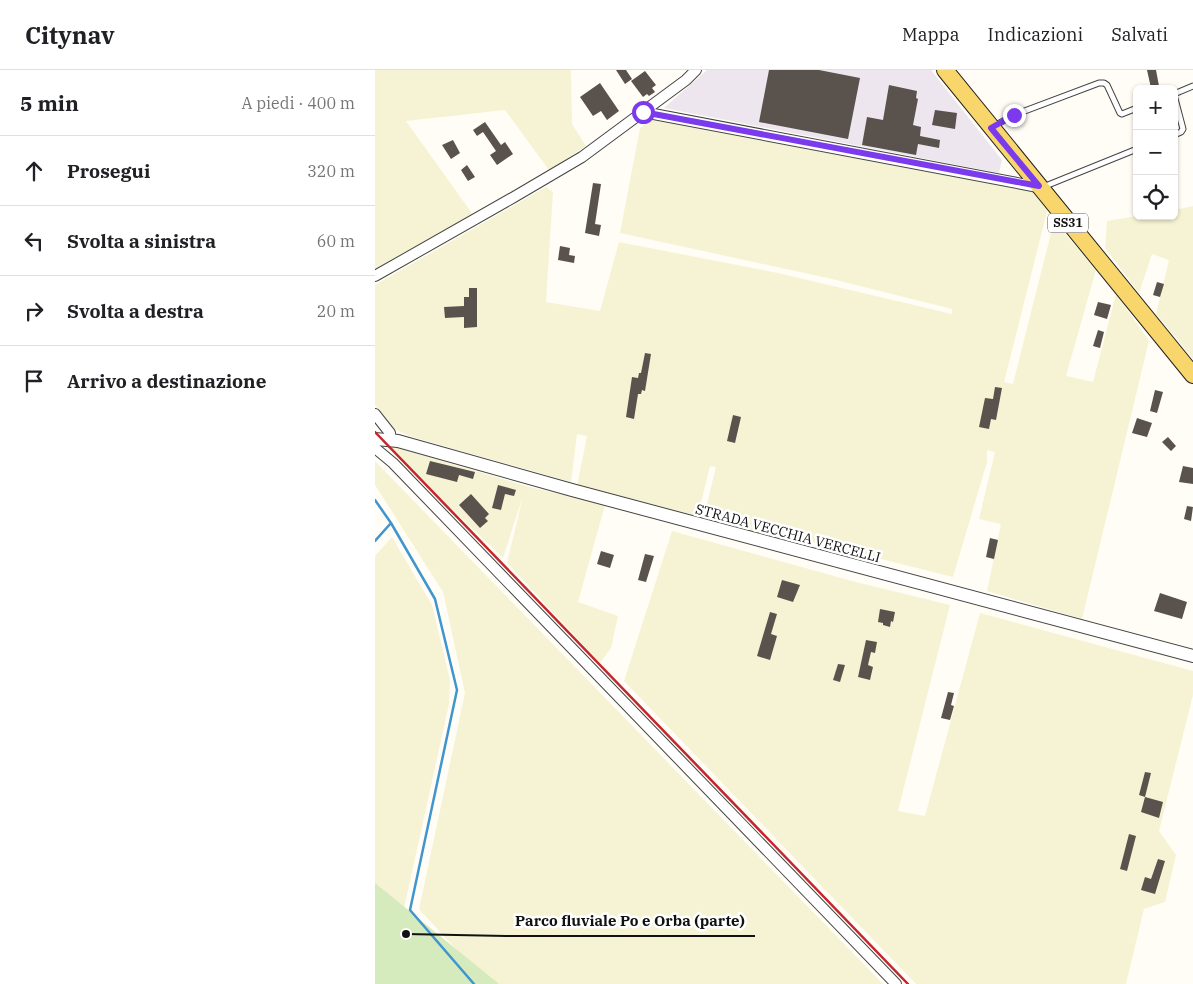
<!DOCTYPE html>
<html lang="it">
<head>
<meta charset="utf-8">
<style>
	:root { --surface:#fff; --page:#f2f2f2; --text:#202124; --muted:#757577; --line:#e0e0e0 }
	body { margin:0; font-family:"IBM Plex Serif",serif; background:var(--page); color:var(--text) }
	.controls { position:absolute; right:15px; top:15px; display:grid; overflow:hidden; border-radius:8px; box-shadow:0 1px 4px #0004 }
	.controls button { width:45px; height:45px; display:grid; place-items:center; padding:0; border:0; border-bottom:1px solid var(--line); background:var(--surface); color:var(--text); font:25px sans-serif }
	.stop { position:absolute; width:15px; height:15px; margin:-11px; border:4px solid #7c3aed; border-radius:50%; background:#fff }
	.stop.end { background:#7c3aed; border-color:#fff; box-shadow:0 1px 5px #0008 }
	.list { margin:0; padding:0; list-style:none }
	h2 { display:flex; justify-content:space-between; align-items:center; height:65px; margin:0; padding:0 20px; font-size:21px }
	h2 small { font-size:16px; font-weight:400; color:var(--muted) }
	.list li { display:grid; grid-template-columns:32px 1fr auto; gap:15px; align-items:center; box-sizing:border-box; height:70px; padding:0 20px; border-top:1px solid var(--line) }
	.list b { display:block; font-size:19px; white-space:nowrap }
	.list em { font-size:16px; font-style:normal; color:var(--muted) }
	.icon { flex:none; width:28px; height:28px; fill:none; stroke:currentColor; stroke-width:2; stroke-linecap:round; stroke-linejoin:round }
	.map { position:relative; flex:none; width:818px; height:914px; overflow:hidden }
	header { display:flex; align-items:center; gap:30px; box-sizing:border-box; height:70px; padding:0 25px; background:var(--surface); border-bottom:1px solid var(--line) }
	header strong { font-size:24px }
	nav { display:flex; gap:28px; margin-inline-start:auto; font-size:18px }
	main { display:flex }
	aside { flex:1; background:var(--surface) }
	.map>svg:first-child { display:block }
</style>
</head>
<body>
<header>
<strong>Citynav</strong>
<nav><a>Mappa</a><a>Indicazioni</a><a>Salvati</a></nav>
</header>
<main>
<aside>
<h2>5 min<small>A piedi · 400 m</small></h2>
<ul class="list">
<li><svg class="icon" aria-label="ahead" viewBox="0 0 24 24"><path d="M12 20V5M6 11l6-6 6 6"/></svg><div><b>Prosegui</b></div><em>320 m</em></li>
<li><svg class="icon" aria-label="left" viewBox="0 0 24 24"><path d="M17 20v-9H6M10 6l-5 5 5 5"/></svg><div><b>Svolta a sinistra</b></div><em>60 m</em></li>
<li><svg class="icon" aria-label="right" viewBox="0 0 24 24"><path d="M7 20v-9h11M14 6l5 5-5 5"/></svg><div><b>Svolta a destra</b></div><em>20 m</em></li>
<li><svg class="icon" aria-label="arrive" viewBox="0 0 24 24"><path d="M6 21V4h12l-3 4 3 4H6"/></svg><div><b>Arrivo a destinazione</b></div></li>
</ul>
</aside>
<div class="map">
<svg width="818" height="914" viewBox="0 0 818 914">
	<rect width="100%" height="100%" fill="#fffdf5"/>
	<path fill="#eee6ef" d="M332 0H556L627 90 624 103 289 38Z"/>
	<path fill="#f6f3d4" d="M0 0H196L197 54 211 76 174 100 130 40 31 51 99 146 0 201Z
		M277 50 660 122 673 138 629 312 638 314 679 151 721 200 691 306 718 312 741 224 774 271 707 549 612 521 626 454 604 449 620 382 612 380V392L578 507 402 463 397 467 328 450 341 397 335 396 322 449 202 416 212 366 202 364 196 412 34 366 18 358 0 335V215L171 117 178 122 171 232 225 241 244 172 403 203 577 244V239L457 209 245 163 265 58Z
		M818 136V289L781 244 794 190 777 184 764 223 730 178 732 151 762 146H799V140Z
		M8 373 151 416 230 435 203 532 243 546 236 578 225 593 132 493 148 426 128 488Z
		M0 391 508 914H113L44 839 90 623 68 522 0 415Z
		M297 461 477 511 575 535 523 741 550 746 605 543 818 601V625L784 761 801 785 790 832 769 839 751 914H541L249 611Z
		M17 467 57 535 75 610 74 634 28 843 0 914V486Z"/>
	<path fill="#d5ebbd" d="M0 813 124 914H0Z"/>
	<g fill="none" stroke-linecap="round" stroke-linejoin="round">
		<path stroke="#3f96cf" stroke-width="2.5" d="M0 430 16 453 60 529 82 620 35 840 99 914
			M0 471 16 453"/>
	</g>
	<path fill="#5a524d" d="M241 0H251L257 9 250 14Z
		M394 0H444L485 8 473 69 384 52Z
		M772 0H781L784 16 776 18Z
		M270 1 281 15 277 18 280 22 274 26 272 24 268 27 256 11Z
		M225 13 244 41 232 50 226 41 218 46 205 27Z
		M514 15 542 21 541 28 543 29 538 55 546 57 545 66 565 70 564 78 543 74 541 85 487 75 492 47 508 50Z
		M560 40 582 43 580 59 557 55Z
		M110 52 126 75 130 72 138 84 122 95 115 85 121 81 108 62 102 66 98 60Z
		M78 70 85 83 76 89 67 75Z
		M92 95 100 107 93 111 86 100Z
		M218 113 226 114 220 154 226 155 224 166 210 163Z
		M185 176 195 178 194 185 200 186 199 193 183 190Z
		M782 212 789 214 785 227 778 225Z
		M94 218H102V257L89 258V247L70 248 69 237 89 236V227H94Z
		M723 232 736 235 732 249 719 245Z
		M723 260 729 262 725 278 718 276Z
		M270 283 276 284 270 321 267 320 266 324H263L259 349 251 347 257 307 263 308 264 303H266Z
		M620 317 627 318 621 350 616 349 614 359 604 357 610 328 618 329Z
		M780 320 788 322 782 343 775 341Z
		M358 345 366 347 360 373 352 371Z
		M762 348 777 353 772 367 757 363Z
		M793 367 801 376 796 381 787 372Z
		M55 391 100 402 98 409 84 405 82 412 51 404Z
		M808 396 818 398V414L804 412Z
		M123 415 141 420 139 426 130 424 126 440 117 438Z
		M96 424 114 444 110 448 113 451 105 458 84 435Z
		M812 436 818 437 816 451 809 449Z
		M615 468 623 470 619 489 611 487Z
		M226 481 239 485 235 498 222 494Z
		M270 484 279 486 271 512 263 510Z
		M407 510 425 515 418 532 402 527Z
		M785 523 812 532 807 549 779 541Z
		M505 539 520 542 518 552 516 551 515 557 508 555V553L503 552Z
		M395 542 402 544 396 564 402 566 395 590 382 586Z
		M491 570 502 572 500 583 496 582 493 595 498 597 495 610 483 607Z
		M463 594 470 595 465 612 458 610Z
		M573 622 579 623 576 635 579 636 575 650 566 648Z
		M770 702 776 703 770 727 764 725Z
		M770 727 788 732 784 748 766 742Z
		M754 764 761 766 752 801 745 799Z
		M783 789 790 791 780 824 766 820 770 807 776 809Z"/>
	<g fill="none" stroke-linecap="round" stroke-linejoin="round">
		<g stroke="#444" stroke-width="7">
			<path id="service" d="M799 24 818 16
				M799 25 808 59 806 62 799 65
				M619 56 639 45 724 13H729L732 15 745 43 747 44 762 38
				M668 117 762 79"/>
		</g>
		<g stroke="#444" stroke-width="12">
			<path id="minor" d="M268 42 663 117
				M0 206 139 127 207 87 311 10 321 0
				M0 344 15 363 16 370
				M0 378 18 393 521 914"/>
		</g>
		<g stroke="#444" stroke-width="14">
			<path id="tertiary" d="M0 369 23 371 197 420 818 586"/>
		</g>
		<g stroke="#222" stroke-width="18">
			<path id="primary" d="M570 0 818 305"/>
		</g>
		<use href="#service" stroke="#fff" stroke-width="5"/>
		<use href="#minor" stroke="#fff" stroke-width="10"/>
		<use href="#tertiary" stroke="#fff" stroke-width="12"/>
		<use href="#primary" stroke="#f9d66b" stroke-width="16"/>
		<path stroke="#c4262e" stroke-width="2.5" d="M0 362 533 914"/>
	</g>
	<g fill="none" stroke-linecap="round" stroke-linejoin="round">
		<path stroke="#7c3aed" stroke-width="6" d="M268 42 664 116 616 58 639 45"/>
	</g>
	<g text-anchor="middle" stroke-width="5" stroke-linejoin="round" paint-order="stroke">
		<rect fill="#fff" stroke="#585858" stroke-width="1" x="673" y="143.5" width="40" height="19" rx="4"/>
		<g font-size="12" font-weight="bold" fill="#111">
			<text x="693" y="157">SS31</text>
		</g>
		<g font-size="14" fill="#111" stroke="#fff">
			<text transform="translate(413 463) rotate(15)" y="5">STRADA VECCHIA VERCELLI</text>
		</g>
	</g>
	<path fill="none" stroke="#111" stroke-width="2" d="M31 864L131 866H380"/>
	<circle fill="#111" stroke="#fff" stroke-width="2" cx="31" cy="864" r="5"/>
	<g font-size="15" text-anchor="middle" font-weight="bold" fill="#111" stroke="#fff" stroke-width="5" stroke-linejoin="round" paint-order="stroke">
		<text x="255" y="856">Parco fluviale Po e Orba (parte)</text>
	</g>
</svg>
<div class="controls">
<button>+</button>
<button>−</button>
<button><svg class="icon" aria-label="locate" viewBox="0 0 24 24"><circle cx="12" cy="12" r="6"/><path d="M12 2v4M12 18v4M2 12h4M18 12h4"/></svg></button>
</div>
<div class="stop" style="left:268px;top:42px"></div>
<div class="stop end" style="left:639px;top:45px"></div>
</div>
</main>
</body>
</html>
